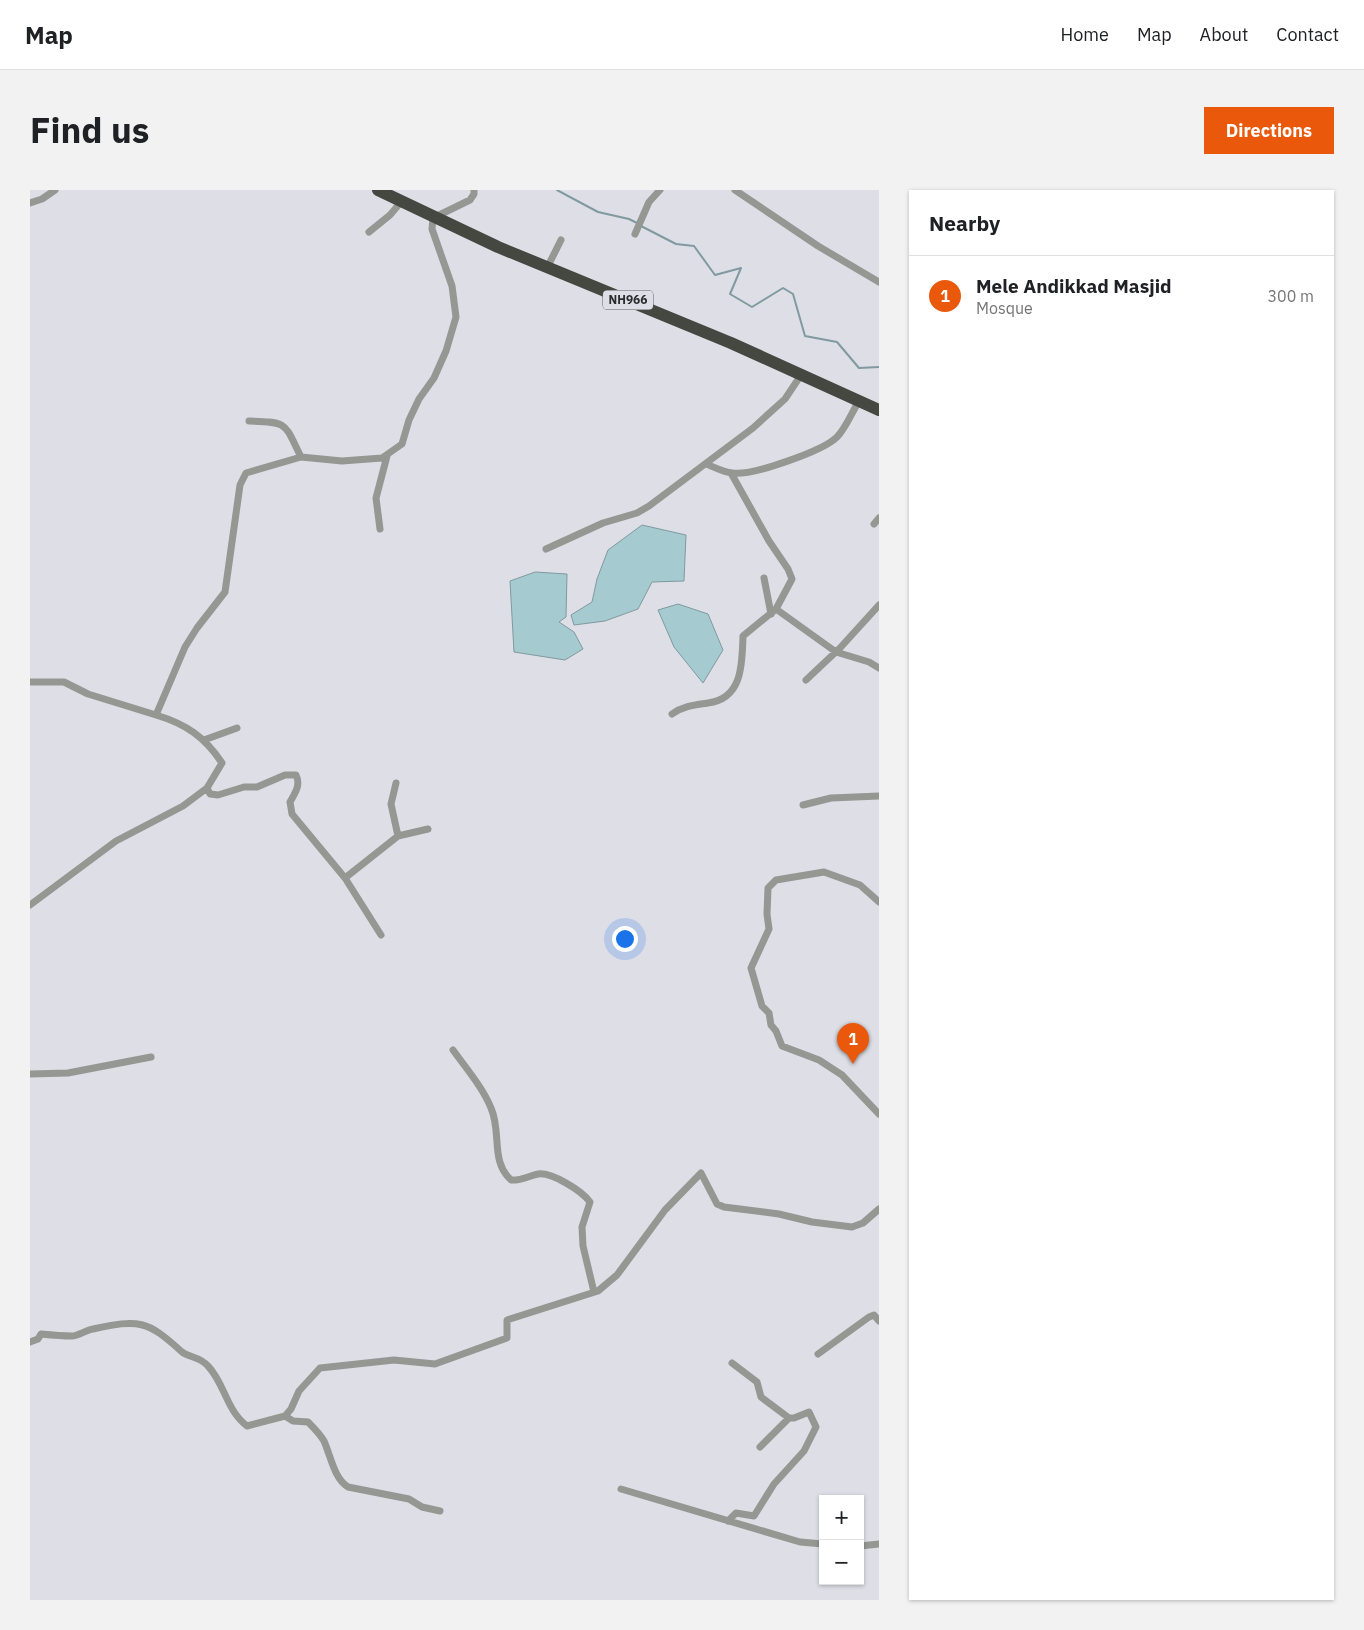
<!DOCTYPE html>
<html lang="en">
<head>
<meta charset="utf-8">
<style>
	:root { --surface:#fff; --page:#f2f2f2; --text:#202124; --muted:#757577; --line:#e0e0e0; --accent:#ea580c }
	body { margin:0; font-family:"IBM Plex Sans",sans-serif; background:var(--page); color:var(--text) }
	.controls { position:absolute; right:15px; bottom:15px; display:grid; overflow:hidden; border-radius:0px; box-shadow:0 1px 4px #0004 }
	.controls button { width:45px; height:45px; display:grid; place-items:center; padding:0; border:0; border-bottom:1px solid var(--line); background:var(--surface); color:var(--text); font:25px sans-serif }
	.you { position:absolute; left:594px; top:748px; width:18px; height:18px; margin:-12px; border:4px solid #fff; border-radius:50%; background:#1a73e8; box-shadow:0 0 0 8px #1a73e833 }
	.badge { display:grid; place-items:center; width:32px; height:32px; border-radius:50%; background:var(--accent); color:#fff; font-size:16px; font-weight:700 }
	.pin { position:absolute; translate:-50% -41px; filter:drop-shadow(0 1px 2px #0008) }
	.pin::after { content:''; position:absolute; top:26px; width:18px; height:15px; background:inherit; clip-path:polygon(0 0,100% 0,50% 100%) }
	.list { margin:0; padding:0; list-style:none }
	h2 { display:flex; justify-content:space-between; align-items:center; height:65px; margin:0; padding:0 20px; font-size:21px }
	h2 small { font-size:16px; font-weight:400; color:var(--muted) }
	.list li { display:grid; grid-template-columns:32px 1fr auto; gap:15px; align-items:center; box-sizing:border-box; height:80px; padding:0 20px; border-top:1px solid var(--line) }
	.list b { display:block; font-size:19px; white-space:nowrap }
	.list p { margin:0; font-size:16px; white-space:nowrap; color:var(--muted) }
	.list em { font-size:16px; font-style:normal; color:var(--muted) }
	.map { position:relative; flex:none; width:849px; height:1410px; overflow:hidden; border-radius:0px }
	header { display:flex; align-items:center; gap:30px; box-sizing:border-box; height:70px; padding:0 25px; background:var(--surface); border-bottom:1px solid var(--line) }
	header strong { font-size:24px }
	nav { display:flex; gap:28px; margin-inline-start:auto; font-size:18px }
	.intro { display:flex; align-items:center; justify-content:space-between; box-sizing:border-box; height:120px; padding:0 30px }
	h1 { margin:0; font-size:35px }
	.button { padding:12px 22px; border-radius:0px; background:var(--accent); color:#fff; font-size:18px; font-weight:700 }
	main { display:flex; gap:30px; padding:0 30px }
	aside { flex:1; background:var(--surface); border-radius:0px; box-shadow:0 1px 4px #0004 }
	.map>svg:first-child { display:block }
</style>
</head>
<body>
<header>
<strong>Map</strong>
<nav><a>Home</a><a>Map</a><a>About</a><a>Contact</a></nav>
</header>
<div class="intro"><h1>Find us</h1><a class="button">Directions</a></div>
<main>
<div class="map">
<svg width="849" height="1410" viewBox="0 0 849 1410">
	<rect width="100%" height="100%" fill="#dedee7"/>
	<path fill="#a5cacf" stroke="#809a9f" d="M612 335 656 345 654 391 622 392 608 419 575 431 544 435 541 425 562 412 567 389 578 360Z
		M505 382 537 384 536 427 529 432 544 442 553 459 535 470 484 462 480 391Z
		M648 414 678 424 693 460 673 493 644 457 628 420Z"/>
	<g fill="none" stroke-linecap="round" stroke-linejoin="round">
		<path stroke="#809a9f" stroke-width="2" d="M527 0 568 22 599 29 607 33
			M611 36 646 54 664 56 685 85 711 78 700 104 722 117 753 98 763 104 775 146 807 152 829 178 849 177"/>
		<path stroke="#959793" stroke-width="7" d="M705 0 788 56 849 92
			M0 13 12 9 25 0
			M339 42 360 25 371 12
			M605 44 619 12 630 0
			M517 78 531 50
			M219 231C259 232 254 233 271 267
			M676 274C684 277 693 282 702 283 722 286 793 261 807 247 816 238 822 222 829 211
			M844 334 849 328
			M350 339 346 308 357 266
			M516 359 573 333 607 323 619 316 723 238 755 209 771 185
			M734 388 741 424
			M746 419 806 462 839 472 849 478
			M776 490 810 458 849 415
			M0 492H34L58 504 126 525
			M642 524C653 516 664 515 678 513 713 509 712 473 713 446L746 419 762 389 758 379 739 351 701 283
			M174 550 207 538
			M366 593 361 614 368 646
			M177 598 180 604 188 605 214 597H227L255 585H266C271 595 265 603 260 612L262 624 315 688 368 646 398 639
			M773 615 801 608 849 606
			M315 688 351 745
			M849 712 830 695 794 682 746 690 738 698 737 724 739 739 721 778 732 816 739 823 741 835 746 841 752 856 789 870 812 885 849 924
			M0 715 86 651 153 616 177 598 192 573C175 547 156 534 126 525L155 457 167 438 195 402 210 295 216 283 271 267 312 271 352 268 372 254 379 230 389 209 404 188 416 161 426 127 422 96 402 39 403 28 440 10 444 4V0
			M423 860C436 878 453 898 461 918 472 943 460 971 481 990 491 991 498 986 508 984 522 982 552 1001 560 1012L552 1037 553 1056 564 1102
			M0 884 38 883 121 867
			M0 1152 8 1149 11 1144C21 1145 32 1146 42 1146 48 1146 56 1140 63 1139 109 1129 117 1130 152 1162 160 1168 169 1166 178 1176 195 1194 196 1220 217 1236L255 1226 261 1219 269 1201 290 1178 364 1170 405 1174 477 1148V1130L568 1101 587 1085 635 1020 671 983 687 1014 694 1017 749 1024 782 1032 822 1037 833 1033 849 1019
			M788 1164 839 1127 844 1125 849 1131
			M255 1226 263 1231 278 1232C284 1238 290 1244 294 1251 301 1267 304 1288 318 1297L379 1309 392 1317 410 1321
			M730 1257 759 1228
			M591 1299 770 1352 793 1354
			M698 1331 706 1323 724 1326 744 1294 774 1261 786 1237 779 1222 764 1228H759L731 1207 727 1192 702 1173
			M830 1356 849 1354"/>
		<path stroke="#454840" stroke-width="12" d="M348 0 468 57 701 153 849 220"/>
	</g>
	<g text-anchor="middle" stroke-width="4" stroke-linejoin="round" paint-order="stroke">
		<rect fill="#dedee7" stroke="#616166" stroke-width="1" x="573" y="100.5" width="50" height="19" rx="4"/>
		<g font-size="12" font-weight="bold" fill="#2b2b2f">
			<text x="598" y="114">NH966</text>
		</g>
	</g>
</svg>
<div class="controls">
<button>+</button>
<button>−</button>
</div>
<div class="you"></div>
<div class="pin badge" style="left:823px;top:874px">1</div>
</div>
<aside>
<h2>Nearby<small></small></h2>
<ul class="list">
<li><span class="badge">1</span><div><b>Mele Andikkad Masjid</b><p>Mosque</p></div><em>300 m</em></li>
</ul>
</aside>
</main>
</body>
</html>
